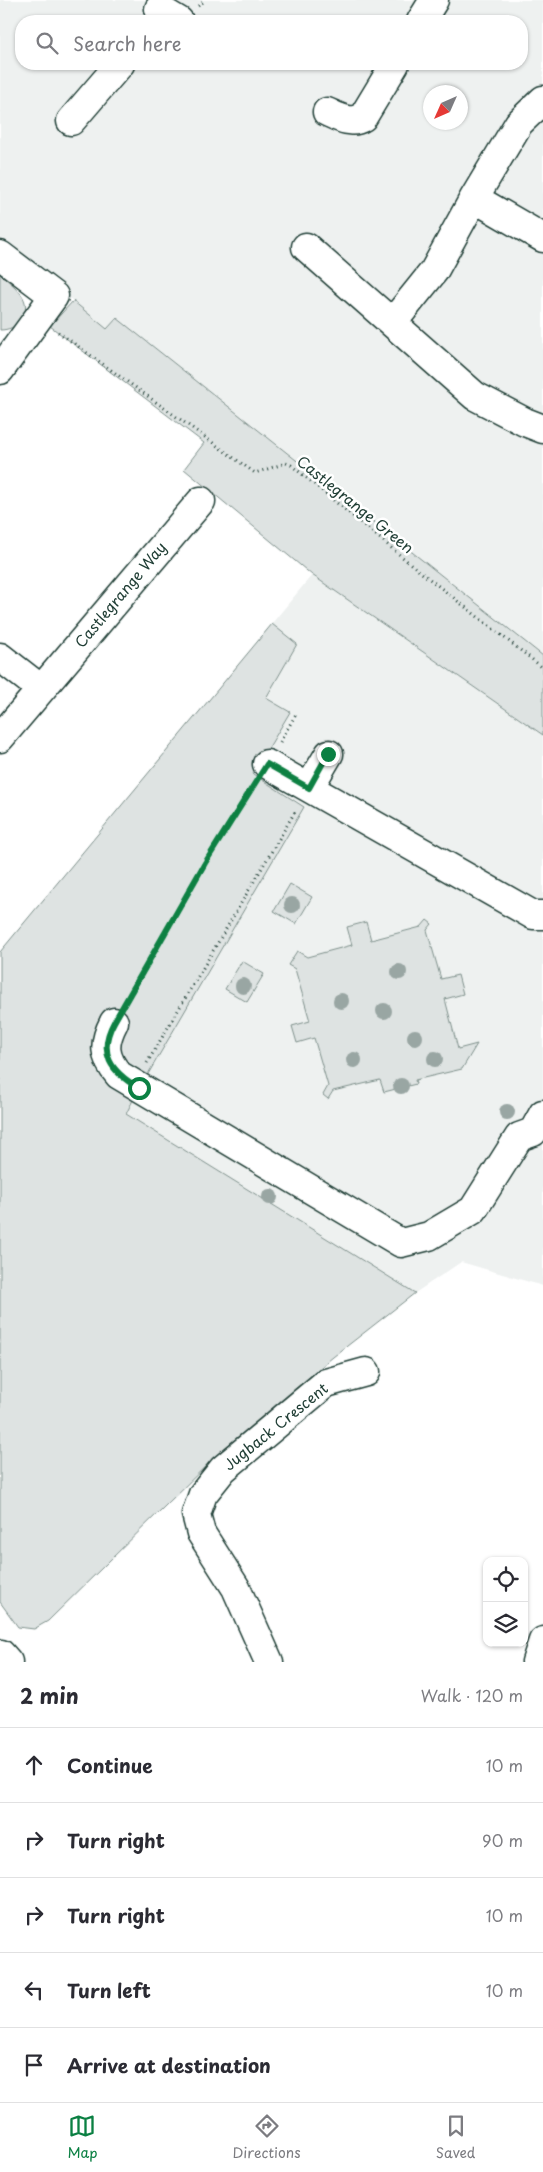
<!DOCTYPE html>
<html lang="en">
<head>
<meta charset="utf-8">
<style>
	:root { --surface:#fff; --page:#f2f2f3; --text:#2b2b33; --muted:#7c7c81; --line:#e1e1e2; --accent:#0b8043 }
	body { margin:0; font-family:"Playpen Sans",sans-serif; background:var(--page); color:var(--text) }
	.controls { position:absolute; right:15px; bottom:15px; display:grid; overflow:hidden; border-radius:10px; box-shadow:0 1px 4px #0004 }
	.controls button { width:45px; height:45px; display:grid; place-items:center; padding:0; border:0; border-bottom:1px solid var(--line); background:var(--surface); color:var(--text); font:25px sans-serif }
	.compass { position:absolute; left:423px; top:85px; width:45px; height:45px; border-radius:50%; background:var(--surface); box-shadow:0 1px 4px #0004; rotate:225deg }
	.stop { position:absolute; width:15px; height:15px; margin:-11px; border:4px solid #0b8043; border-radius:50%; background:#fff }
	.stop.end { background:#0b8043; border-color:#fff; box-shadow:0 1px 5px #0008 }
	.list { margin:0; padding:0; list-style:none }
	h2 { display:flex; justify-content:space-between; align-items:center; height:65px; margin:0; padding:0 20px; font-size:21px }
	h2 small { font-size:16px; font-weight:400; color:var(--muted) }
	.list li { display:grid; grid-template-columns:32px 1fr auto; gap:15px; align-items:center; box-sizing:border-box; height:75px; padding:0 20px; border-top:1px solid var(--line) }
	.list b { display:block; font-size:19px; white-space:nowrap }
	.list em { font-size:16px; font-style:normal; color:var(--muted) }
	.icon { flex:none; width:28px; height:28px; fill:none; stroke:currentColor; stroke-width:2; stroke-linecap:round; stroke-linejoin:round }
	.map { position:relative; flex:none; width:543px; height:1662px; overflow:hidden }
	.search { position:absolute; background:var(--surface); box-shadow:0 1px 4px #0004; left:15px; right:15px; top:15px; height:55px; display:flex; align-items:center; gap:12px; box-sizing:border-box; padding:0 18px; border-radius:20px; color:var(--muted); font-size:19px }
	.sheet { height:440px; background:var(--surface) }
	nav { display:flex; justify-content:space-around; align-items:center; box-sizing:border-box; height:70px; border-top:1px solid var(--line); background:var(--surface); font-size:14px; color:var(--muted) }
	nav a { display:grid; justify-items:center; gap:2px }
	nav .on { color:var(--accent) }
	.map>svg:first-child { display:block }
</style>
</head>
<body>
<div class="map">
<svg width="543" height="1662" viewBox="0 0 543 1662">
	<rect width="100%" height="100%" fill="#fff"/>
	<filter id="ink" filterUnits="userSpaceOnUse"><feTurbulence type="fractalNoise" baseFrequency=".02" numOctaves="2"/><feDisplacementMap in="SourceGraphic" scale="10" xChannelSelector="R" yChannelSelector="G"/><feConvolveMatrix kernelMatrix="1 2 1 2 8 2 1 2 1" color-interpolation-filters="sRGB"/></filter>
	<g filter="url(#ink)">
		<path fill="#eef1f0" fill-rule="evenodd" d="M0 0H543V656L117 318 107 329 0 241ZM21 21H522V64H21ZM430 92H460V122H430Z
			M312 575 543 735V1286L461 1262 415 1293 126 1114 13 1027 0 952Z"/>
		<path fill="#dee3e2" stroke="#7e908b" d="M0 274C14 286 35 300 21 320 16 327 8 330 0 330Z
			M73 301 107 329 117 318 543 656V735L312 575 184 469 204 443 50 326Z
			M272 624 297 644 266 698 290 712 253 774 304 807 144 1081C117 1066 108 1056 119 1025L106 1018C86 1051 107 1077 135 1096L126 1114 415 1293 333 1357 222 1450 48 1621 34 1629 18 1627 0 1602V952Z
			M290 884 312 897 296 924 274 911Z
			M427 920 432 924 427 930 441 979 458 975 463 994 445 999 458 1049 477 1044 462 1069 415 1080 416 1084 384 1092 380 1080 333 1091 328 1099 323 1095 328 1086 314 1038 297 1043 292 1026 310 1021 295 969 288 965 297 951 307 957 352 945 347 927 366 922 371 940 421 927Z
			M242 961 264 974 247 1002 225 989Z"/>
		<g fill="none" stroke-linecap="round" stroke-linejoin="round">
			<g stroke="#1f3d34" stroke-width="31">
				<path id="minor" d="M159 9 179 21
					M421 21 434 0
					M327 112C338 117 351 125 363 117L395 64
					M71 121 120 64
					M474 198 543 238
					M306 247 475 396 525 422 543 429
					M0 255 54 296 0 370
					M393 322 434 271 474 198 519 123 543 100
					M0 657 41 689
					M0 738 201 501
					M267 764 533 915H543
					M309 788 329 754
					M114 1022C103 1043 103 1057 119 1075L401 1243 429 1236 473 1210 519 1137 533 1132 543 1114
					M1 1654 8 1662
					M269 1662 236 1588 201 1533 196 1514 203 1494 223 1469 326 1383 366 1372
					M536 1662 543 1641"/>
			</g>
			<path stroke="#1f3d34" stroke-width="3" stroke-dasharray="1 4" stroke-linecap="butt" d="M198 6 206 0
				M58 332 255 473 286 463 291 465 418 570 543 668
				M280 742 296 714
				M127 1000 205 863 253 786
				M147 1063 296 810"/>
			<use href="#minor" stroke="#fff" stroke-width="28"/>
		</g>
		<g fill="#99a6a3">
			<circle cx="292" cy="905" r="8"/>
			<circle cx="399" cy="972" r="8"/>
			<circle cx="243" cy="986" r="8"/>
			<circle cx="341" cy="1001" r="8"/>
			<circle cx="384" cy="1011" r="8"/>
			<circle cx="415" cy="1037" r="8"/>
			<circle cx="435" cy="1059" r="8"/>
			<circle cx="354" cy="1060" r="8"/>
			<circle cx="401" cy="1086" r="8"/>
			<circle cx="507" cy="1112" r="8"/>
			<circle cx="270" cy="1197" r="8"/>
		</g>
	</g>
	<g fill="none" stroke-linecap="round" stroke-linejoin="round" filter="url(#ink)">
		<path stroke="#0b8043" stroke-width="6" d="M139 1088C111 1072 97 1053 114 1022L205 863 267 764 309 788 328 754"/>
	</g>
	<g text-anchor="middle" stroke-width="5" stroke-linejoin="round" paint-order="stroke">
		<g font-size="15" fill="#1f3d34" stroke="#fff">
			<text transform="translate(355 505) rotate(39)" y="5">Castlegrange Green</text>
			<text transform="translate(121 595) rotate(-50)" y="5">Castlegrange Way</text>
			<text transform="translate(276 1427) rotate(-39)" y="5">Jugback Crescent</text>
		</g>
	</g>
</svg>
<div class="controls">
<button><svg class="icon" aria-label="locate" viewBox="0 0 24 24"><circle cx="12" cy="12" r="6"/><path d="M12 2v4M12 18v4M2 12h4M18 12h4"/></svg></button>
<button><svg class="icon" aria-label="layers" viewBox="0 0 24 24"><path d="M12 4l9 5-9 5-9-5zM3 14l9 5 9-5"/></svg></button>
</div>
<svg class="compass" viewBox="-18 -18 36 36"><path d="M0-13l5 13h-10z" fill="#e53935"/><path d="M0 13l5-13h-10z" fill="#7c7c81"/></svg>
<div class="stop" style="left:139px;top:1088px"></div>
<div class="stop end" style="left:328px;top:754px"></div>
<div class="search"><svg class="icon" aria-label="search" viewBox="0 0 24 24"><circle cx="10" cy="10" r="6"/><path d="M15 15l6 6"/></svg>Search here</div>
</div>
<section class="sheet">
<h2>2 min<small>Walk · 120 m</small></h2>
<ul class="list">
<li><svg class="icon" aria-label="ahead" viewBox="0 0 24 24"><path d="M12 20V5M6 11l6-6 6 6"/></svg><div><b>Continue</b></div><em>10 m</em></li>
<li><svg class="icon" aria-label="right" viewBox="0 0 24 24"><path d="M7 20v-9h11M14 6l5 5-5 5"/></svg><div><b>Turn right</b></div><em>90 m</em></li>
<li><svg class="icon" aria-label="right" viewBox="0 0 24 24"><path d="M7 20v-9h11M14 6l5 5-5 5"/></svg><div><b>Turn right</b></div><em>10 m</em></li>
<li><svg class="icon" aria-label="left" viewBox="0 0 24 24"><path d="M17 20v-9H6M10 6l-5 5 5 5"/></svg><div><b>Turn left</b></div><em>10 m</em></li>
<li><svg class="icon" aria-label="arrive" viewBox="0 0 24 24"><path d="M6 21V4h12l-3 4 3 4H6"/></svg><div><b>Arrive at destination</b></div></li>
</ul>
</section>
<nav>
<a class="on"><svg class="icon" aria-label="map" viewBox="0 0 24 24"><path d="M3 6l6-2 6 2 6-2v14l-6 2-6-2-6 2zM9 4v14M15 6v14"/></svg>Map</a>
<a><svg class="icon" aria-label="directions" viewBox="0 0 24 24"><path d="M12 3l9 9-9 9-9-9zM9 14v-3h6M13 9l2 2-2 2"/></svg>Directions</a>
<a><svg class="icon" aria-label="saved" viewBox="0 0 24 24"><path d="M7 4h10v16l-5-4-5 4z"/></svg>Saved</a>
</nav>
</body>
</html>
